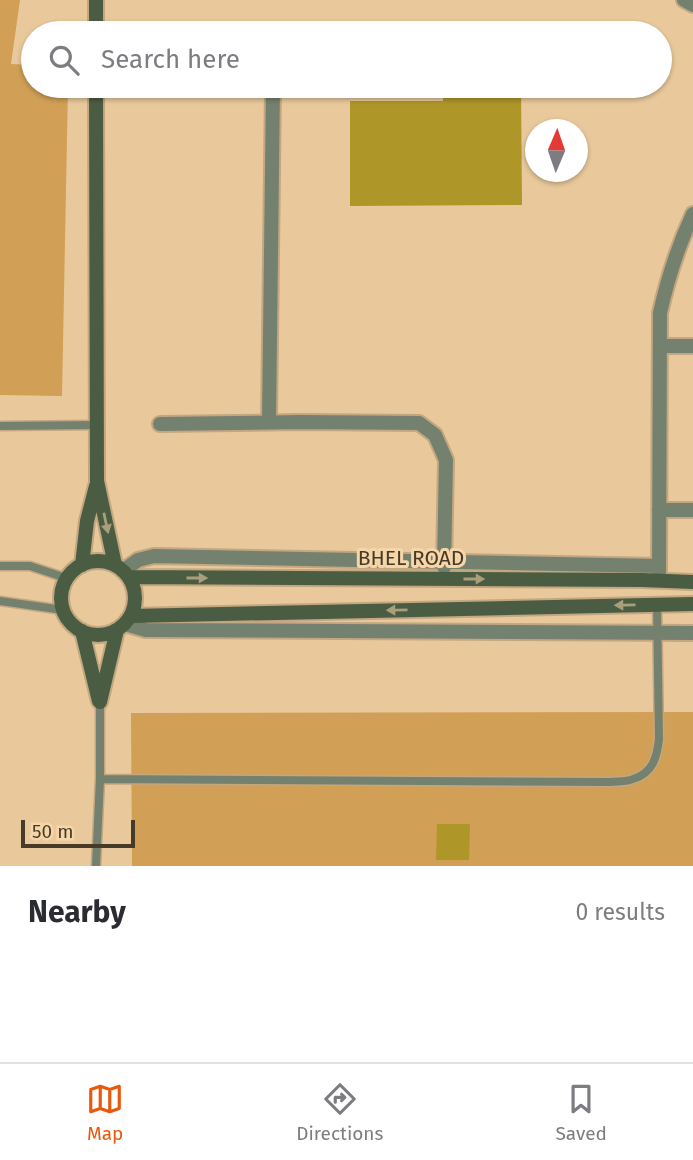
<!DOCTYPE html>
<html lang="en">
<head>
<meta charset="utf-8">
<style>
	:root { --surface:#fff; --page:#f2f2f3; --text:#2b2b33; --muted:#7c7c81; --line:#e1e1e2; --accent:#ea580c }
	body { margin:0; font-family:"Fira Sans",sans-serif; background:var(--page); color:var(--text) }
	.compass { position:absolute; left:525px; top:119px; width:63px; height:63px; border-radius:50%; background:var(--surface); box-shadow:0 2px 5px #0004; rotate:2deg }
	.scale { position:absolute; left:21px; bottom:18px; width:114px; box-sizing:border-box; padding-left:7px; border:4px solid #473a28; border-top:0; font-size:19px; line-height:24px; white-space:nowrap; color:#473a28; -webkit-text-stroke:5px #f6d6a9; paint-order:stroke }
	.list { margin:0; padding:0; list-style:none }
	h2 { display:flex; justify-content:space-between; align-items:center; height:91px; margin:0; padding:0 28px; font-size:30px }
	h2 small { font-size:23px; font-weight:400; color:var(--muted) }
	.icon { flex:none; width:38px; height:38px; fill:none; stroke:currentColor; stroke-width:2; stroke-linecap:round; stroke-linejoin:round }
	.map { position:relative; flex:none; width:693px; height:866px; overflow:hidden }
	.search { position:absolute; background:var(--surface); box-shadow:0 2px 5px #0004; left:21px; right:21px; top:21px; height:77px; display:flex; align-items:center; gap:18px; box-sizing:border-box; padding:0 24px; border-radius:38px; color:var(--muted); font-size:26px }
	.sheet { height:196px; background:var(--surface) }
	nav { display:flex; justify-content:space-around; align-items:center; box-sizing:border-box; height:98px; border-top:2px solid var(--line); background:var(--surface); font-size:19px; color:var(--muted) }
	nav a { display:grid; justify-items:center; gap:4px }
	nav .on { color:var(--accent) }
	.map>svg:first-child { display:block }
</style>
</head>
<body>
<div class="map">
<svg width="693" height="866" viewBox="0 0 693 866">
	<rect width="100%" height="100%" fill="#e9c99c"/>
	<path fill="#d19f56" d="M0 0H20L11 64 33 65V86H68L62 396 0 395Z
		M693 712V866H132L131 713Z"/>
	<path fill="#af9629" d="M443 86H521L522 205 350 206V101H443Z
		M437 824H470L469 860H436Z"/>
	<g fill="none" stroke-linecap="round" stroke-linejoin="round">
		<g stroke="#c2a780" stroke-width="11">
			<path id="lane" d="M0 426 97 425
				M0 566H30L66 578
				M0 601 63 610
				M100 779 610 782C617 781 627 782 633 779 653 773 657 757 659 739L657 604
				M96 866 100 779V702"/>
		</g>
		<g stroke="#c2a780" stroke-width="18">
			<path id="street" d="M684 0 693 5
				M660 346H693
				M269 422 273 86
				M160 424 301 422 419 423 435 435 446 460 444 567
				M659 510H693
				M123 571 138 560 154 556 659 566
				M659 575 660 313C668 277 677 248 693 214
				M125 624 146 630 693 633"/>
		</g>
		<g stroke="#c2a780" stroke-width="18">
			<path id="secondary" d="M96 0V33
				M96 86 97 481 115 565
				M61 598a37 37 0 1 1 74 0a37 37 0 1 1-74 0Z
				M82 565 87 521 96 486
				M129 577 642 580 693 582
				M131 616 693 604
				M82 631 99 701
				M100 702 117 630"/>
		</g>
		<use href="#lane" stroke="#75816f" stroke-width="8"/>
		<use href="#street" stroke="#75816f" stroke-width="14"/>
		<use href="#secondary" stroke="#4a5c42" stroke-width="14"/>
	</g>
	<defs><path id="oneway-solid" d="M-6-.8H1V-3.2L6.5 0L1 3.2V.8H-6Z" transform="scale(1.75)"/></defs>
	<g fill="#a99f7b">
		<use href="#oneway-solid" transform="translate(106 523) rotate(78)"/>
		<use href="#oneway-solid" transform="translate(197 578)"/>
		<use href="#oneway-solid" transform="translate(474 579)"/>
		<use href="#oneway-solid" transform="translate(625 605) rotate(179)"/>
		<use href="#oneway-solid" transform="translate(397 610) rotate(179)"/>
	</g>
	<g text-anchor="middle" stroke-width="6" stroke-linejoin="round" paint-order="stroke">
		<g font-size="21" fill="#473a28" stroke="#f6d6a9">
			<text x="411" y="565">BHEL ROAD</text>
		</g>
	</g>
</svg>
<svg class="compass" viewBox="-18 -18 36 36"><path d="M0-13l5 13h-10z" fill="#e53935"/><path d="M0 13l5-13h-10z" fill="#7c7c81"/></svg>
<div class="scale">50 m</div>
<div class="search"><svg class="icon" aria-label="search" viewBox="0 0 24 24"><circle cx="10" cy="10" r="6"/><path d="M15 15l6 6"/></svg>Search here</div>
</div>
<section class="sheet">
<h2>Nearby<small>0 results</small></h2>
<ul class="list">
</ul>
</section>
<nav>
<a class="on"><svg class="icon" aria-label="map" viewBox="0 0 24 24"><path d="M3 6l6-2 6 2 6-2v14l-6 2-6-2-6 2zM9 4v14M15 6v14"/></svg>Map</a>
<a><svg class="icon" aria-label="directions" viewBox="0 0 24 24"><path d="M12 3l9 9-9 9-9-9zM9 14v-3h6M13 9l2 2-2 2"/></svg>Directions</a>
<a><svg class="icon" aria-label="saved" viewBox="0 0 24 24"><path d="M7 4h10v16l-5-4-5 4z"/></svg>Saved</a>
</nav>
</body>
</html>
